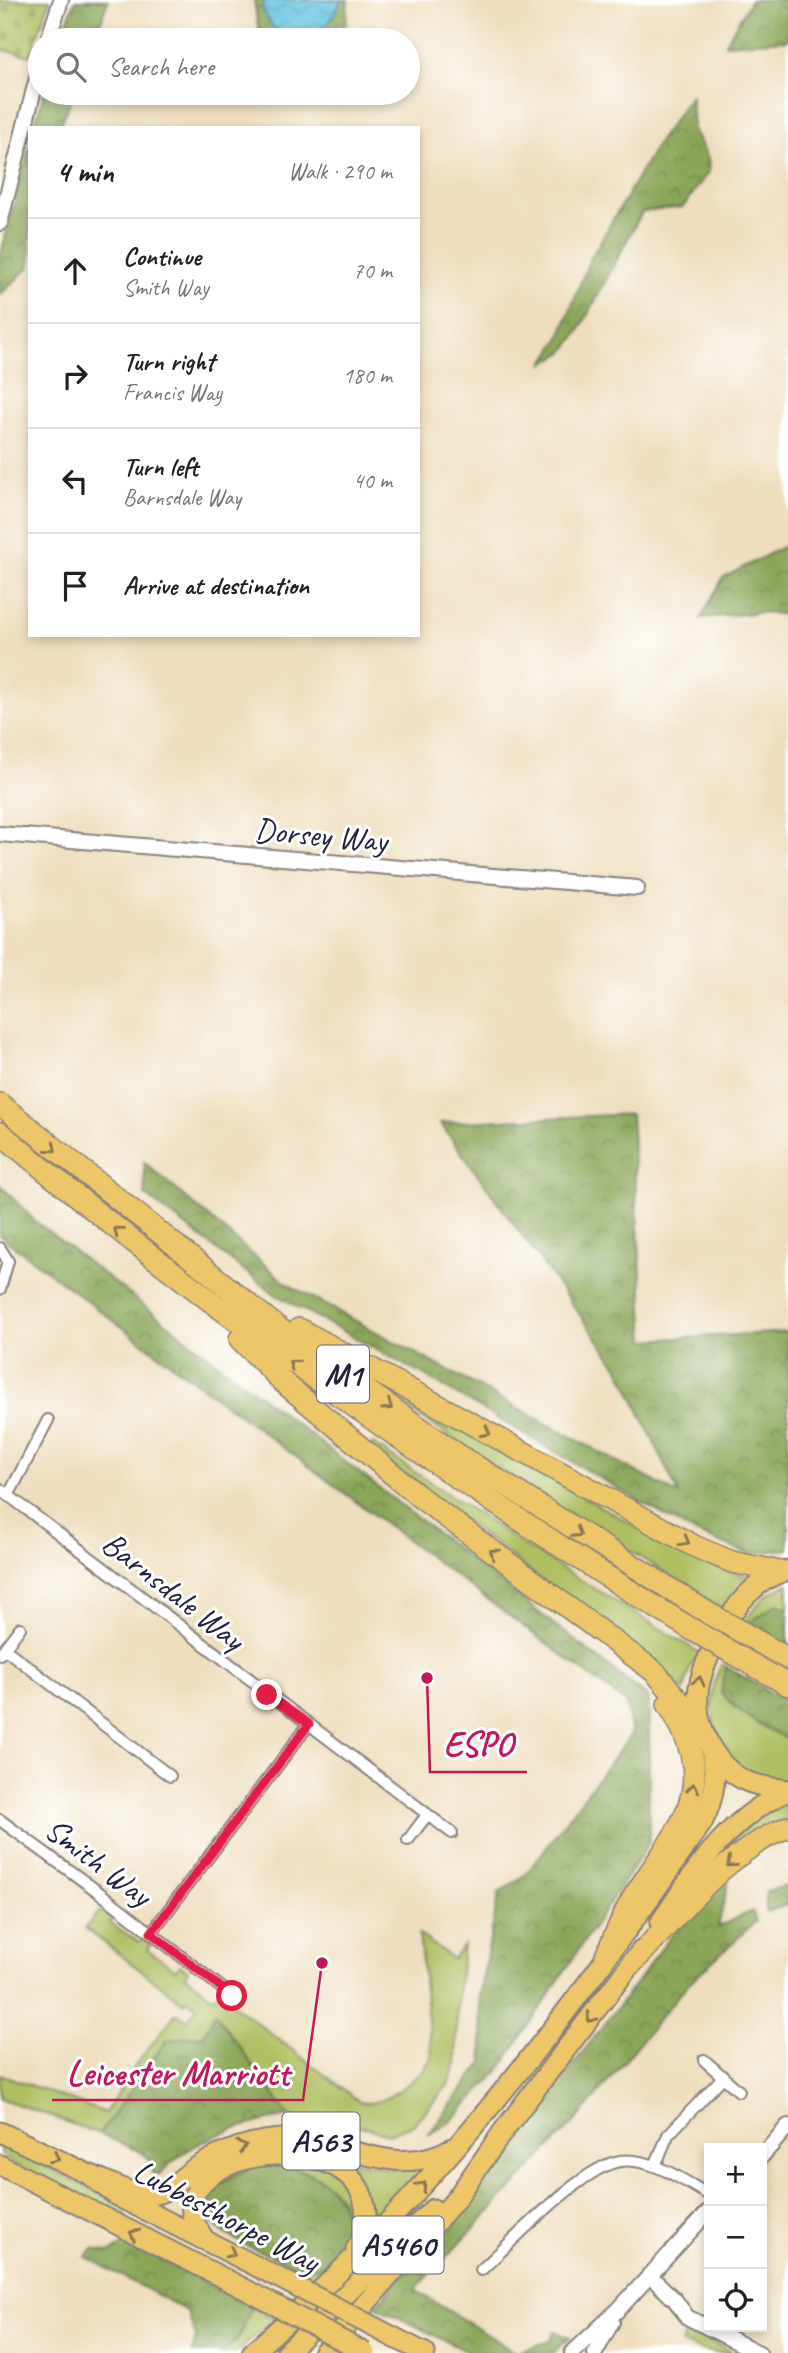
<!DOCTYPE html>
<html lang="en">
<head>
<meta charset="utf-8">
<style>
	:root { --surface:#fff; --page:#f6f6f6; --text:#202124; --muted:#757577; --line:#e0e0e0 }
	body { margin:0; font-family:Caveat,sans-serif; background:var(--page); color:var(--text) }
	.controls { position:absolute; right:21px; bottom:21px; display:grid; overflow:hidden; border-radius:0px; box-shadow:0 4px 10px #0003 }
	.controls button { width:63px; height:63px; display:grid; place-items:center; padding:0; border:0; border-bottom:2px solid var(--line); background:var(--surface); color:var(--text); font:35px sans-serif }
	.stop { position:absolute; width:21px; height:21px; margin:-16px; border:5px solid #e11d48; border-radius:50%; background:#fff }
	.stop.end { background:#e11d48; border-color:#fff; box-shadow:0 2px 7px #0008 }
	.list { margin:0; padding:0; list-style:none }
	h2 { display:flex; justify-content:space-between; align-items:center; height:91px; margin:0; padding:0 28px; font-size:30px }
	h2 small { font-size:23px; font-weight:400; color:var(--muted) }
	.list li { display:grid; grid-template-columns:46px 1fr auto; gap:21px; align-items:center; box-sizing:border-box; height:105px; padding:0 28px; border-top:2px solid var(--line) }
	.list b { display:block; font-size:26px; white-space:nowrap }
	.list p { margin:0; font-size:23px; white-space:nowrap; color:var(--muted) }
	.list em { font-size:23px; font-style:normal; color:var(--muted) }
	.icon { flex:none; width:38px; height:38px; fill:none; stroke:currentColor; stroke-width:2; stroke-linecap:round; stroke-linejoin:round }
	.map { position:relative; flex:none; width:788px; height:2353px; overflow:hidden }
	.search { position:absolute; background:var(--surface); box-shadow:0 4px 10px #0003; left:28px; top:28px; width:392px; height:77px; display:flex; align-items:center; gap:18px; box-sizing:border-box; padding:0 24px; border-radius:38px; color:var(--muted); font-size:26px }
	.panel { position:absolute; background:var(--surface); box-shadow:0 4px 10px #0003; left:28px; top:126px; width:392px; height:511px; border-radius:0px }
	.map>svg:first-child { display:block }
</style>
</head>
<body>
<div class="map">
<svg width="788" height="2353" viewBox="0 0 788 2353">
	<defs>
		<pattern id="forest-crowns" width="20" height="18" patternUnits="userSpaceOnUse" patternTransform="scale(1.75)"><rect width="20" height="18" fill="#8ba658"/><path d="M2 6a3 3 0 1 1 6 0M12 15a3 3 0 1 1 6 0" fill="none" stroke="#71874a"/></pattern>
		<pattern id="cemetery-stones" width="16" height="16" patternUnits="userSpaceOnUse" patternTransform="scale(1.75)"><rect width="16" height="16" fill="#afbf62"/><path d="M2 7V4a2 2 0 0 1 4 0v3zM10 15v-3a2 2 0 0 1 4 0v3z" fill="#96a456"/></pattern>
		<pattern id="water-waves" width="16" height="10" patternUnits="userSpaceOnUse" patternTransform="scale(1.75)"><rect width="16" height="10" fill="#62c2e0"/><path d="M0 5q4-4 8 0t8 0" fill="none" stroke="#55a6c1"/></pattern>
	</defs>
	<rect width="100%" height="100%" fill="#fff"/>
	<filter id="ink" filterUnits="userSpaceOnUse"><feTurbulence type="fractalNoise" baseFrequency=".0143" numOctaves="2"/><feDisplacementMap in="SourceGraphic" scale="14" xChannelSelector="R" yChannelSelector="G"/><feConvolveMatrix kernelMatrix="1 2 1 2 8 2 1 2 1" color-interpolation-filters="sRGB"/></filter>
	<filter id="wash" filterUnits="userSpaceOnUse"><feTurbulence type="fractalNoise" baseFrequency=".00686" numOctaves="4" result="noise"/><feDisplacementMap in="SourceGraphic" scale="28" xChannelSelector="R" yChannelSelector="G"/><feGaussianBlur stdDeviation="1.57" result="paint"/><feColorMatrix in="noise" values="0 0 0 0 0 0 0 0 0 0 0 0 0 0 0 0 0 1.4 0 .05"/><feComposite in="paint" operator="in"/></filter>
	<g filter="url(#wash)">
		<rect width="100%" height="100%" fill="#eedebe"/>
		<path fill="#afbf62" stroke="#68704e" stroke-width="2" d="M389 1389 697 1560 729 1572 757 1577 725 1610 508 1475 386 1394Z
			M373 1444 530 1549 700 1653 690 1667 684 1691 370 1448Z
			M788 1584V1646L745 1621 765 1596Z
			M722 1664 788 1703V1783C772 1782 754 1779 741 1769 711 1747 704 1694 722 1664Z
			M788 1803V1819L707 1873C727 1846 753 1813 788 1803Z
			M99 1912H108L114 1916 110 1923 139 1942 143 1938 151 1944 147 1950 176 1970 180 1965 188 1971 185 1976 213 1998 218 1993 360 2102C384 2108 421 2077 432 2057L419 1934 453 1959 463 1946 457 2002 456 2065 448 2085 413 2125 388 2134 340 2120 289 2117 215 2013 204 2035 167 2041 100 2134 0 2098V2074L105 2113 137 2063 176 2013 187 2020 197 2007 187 1999 184 2003 85 1928Z
			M0 2143 128 2208 121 2224 28 2174 0 2154Z
			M352 2160C376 2168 400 2172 426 2167L373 2225 345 2166Z
			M255 2162 329 2165 360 2206 354 2244 317 2281 285 2265 323 2266C354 2249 353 2202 325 2182 312 2172 293 2169 278 2165L208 2197 205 2207 199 2208 212 2183Z
			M251 2307 274 2319 236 2353H221L239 2338Z
			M692 2331 733 2353H714L682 2344 686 2333Z"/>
		<path fill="url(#forest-crowns)" stroke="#56644a" stroke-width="2" d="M75 0H108L95 40H61Z
			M254 0H265L262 8 327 23 340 0H348L346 24 337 40H271L258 27Z
			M751 0H788V40L725 44Z
			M44 93H74L59 128H34Z
			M691 96 693 129 708 158 709 171 683 207 642 212 578 333 564 352 543 364 559 339 589 261 657 144Z
			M30 145V266L0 295V257Z
			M788 544V615L763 612 701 618 723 578Z
			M631 1114 645 1340 788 1332V1549L748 1554 691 1531 418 1372 276 1295 145 1195 144 1162 287 1284 679 1495 620 1370 440 1123Z
			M0 1185 35 1221 649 1698V1843L498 2072 449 2123 428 2135 483 2062 479 1996 499 1893 526 1874 632 1733 626 1703 4 1239 0 1236Z
			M777 1604 788 1609V1646L749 1623Z
			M726 1667 788 1702V1739C762 1728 740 1714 721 1693Z
			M729 1880 718 1927 752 1911 756 1921 687 1985 579 2117 415 2290 516 2352 550 2341 555 2331 570 2338 553 2353H470L375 2306C464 2213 538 2109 617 2008 651 1965 683 1911 729 1880Z
			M788 1886V1905L766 1912V1891Z
			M215 2013 289 2116C244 2124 191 2138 160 2174H152L151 2161 143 2153 100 2134 167 2040 204 2035Z
			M262 2163C282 2165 306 2169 323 2181 349 2198 360 2252 326 2265 308 2272 280 2260 264 2253 243 2244 221 2234 206 2216 202 2186 239 2173 262 2163Z
			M129 2242 251 2307C237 2346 235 2353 192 2353L196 2337 187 2311 86 2257 93 2249 109 2253Z"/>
		<path fill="url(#cemetery-stones)" stroke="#68704e" stroke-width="2" d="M0 0H50L30 56 0 49Z"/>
		<path fill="url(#water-waves)" stroke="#42728e" stroke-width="2" d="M265 0H340C336 24 305 47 281 34 272 29 267 17 262 8Z"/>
	</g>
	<g filter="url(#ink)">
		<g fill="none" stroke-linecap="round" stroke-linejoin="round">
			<g stroke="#88807c" stroke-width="14">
				<path id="minor" d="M0 1248 8 1261 0 1289
					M0 1489 452 1833
					M8 1496 48 1420
					M5 1649 170 1776
					M0 1654 20 1628
					M0 1820 100 1893 232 1996
					M408 1840 427 1815
					M151 1933 309 1724
					M704 2060 739 2091
					M655 2166 668 2135 724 2076
					M481 2270C511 2243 583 2166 620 2161 651 2157 684 2181 709 2195"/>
			</g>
			<g stroke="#88807c" stroke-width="18">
				<path id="tertiary" d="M48 40 61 0
					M0 223 40 66
					M0 834 637 888
					M762 2156 788 2126
					M649 2275 675 2300 687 2317 759 2353
					M572 2353 619 2309 709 2211
					M595 2353 612 2322"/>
			</g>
			<g stroke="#88807c" stroke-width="23">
				<path id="trunk" d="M788 1570C754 1580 736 1604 720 1634 699 1672 688 1704 709 1744 718 1761 729 1773 746 1781 759 1787 774 1788 788 1790
					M660 1923C696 1870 727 1818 788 1791
					M0 2132 88 2174 117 2196 258 2267
					M0 2165 239 2286
					M88 2174C106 2180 130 2195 149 2195 169 2194 180 2178 195 2168 221 2152 249 2141 281 2139 340 2136 394 2182 452 2148
					M204 2239C196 2226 188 2214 193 2199 208 2146 343 2135 363 2198 369 2216 366 2233 356 2249
					M395 2338 425 2353
					M252 2353C428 2200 571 2014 702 1823 715 1797 718 1775 710 1746
					M286 2353 433 2209
					M323 2353 456 2199 504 2130 641 1951"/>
			</g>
			<g stroke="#88807c" stroke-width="24">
				<path id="motorway" d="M0 1104 277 1327 457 1454 708 1613
					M0 1133C220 1318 452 1482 696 1632
					M299 1329 696 1547 732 1562 780 1572
					M240 1339 283 1382 421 1498 655 1672 700 1726
					M740 1631 788 1659
					M729 1651 788 1685
					M606 1956C615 1934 624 1912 636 1893 682 1822 722 1788 668 1704
					M632 1963C679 1916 724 1852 788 1827"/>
			</g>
			<use href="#minor" stroke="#fff" stroke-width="10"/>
			<use href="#tertiary" stroke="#fff" stroke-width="14"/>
			<use href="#trunk" stroke="#ecc669" stroke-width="19"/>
			<use href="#motorway" stroke="#ecc669" stroke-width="21"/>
			<g stroke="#88807c" stroke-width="23" stroke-linecap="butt">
				<path id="trunk-bridge" d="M258 2267 395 2338
					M239 2286 365 2353"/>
			</g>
			<g stroke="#88807c" stroke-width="24" stroke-linecap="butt">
				<path id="motorway-bridge" d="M708 1613 740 1631
					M696 1632 729 1651"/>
			</g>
			<use href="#trunk-bridge" stroke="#ecc669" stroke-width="19"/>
			<use href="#motorway-bridge" stroke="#ecc669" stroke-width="21"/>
		</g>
		<defs><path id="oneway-chevron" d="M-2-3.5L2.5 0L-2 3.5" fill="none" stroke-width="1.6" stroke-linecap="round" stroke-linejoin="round" transform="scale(1.75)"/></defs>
		<g stroke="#877452">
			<use href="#oneway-chevron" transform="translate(52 1148) rotate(40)"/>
			<use href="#oneway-chevron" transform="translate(118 1231) rotate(-141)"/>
			<use href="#oneway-chevron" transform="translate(293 1364) rotate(-144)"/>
			<use href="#oneway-chevron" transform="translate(388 1406) rotate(35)"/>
			<use href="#oneway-chevron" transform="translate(486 1432) rotate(29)"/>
			<use href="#oneway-chevron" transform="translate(577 1533) rotate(33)"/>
			<use href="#oneway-chevron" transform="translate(685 1541) rotate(29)"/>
			<use href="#oneway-chevron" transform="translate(494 1553) rotate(-143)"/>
			<use href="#oneway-chevron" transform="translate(699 1681) rotate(-75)"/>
			<use href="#oneway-chevron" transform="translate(693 1788) rotate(-84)"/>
			<use href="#oneway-chevron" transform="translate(731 1863) rotate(139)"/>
			<use href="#oneway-chevron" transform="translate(591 2018) rotate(128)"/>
			<use href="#oneway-chevron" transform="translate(242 2146) rotate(-17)"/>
			<use href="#oneway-chevron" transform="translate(55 2158) rotate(26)"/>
			<use href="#oneway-chevron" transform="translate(422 2186) rotate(-47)"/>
			<use href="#oneway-chevron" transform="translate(134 2234) rotate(-153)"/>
			<use href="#oneway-chevron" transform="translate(231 2253) rotate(28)"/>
		</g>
	</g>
	<g fill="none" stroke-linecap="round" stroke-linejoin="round" filter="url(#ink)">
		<path stroke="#e11d48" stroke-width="9" d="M232 1996 151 1933 309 1724 267 1695"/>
	</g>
	<g text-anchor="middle" stroke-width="6" stroke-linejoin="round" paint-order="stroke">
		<g fill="#fff" stroke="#646476" stroke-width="2">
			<rect x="317" y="1345.5" width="52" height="57" rx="5"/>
			<rect x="282.5" y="2112.5" width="77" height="57" rx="5"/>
			<rect x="352.5" y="2216.5" width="91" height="57" rx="5"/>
		</g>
		<g font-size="32" font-weight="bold" fill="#22223b">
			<text x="343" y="1385">M1</text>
			<text x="321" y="2152">A563</text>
			<text x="398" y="2256">A5460</text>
		</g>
		<g font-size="33" fill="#22223b" stroke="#fff">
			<text transform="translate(321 834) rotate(5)" y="12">Dorsey Way</text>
			<text transform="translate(174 1590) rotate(38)" y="12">Barnsdale Way</text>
			<text transform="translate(99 1861) rotate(37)" y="12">Smith Way</text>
			<text transform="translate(227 2215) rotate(28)" y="12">Lubbesthorpe Way</text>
		</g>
	</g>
	<path fill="none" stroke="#c2185b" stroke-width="2.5" d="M427 1678L430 1772H527M322 1963L303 2100H52"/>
	<g fill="#c2185b" stroke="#fff" stroke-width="2.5">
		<circle cx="427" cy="1678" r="7"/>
		<circle cx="322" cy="1963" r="7"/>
	</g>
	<g font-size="35" text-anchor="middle" font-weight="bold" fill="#c2185b" stroke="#fff" stroke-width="6" stroke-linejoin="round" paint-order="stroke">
		<text x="478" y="1756">ESPO</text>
		<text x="178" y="2085">Leicester Marriott</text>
	</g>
</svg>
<div class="controls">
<button>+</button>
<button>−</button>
<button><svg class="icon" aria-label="locate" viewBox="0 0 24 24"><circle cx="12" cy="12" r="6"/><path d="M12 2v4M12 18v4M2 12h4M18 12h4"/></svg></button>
</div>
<div class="stop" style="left:232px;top:1996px"></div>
<div class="stop end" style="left:267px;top:1695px"></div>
<div class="search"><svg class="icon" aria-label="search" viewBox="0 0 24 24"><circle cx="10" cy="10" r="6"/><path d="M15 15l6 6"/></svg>Search here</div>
<section class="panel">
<h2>4 min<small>Walk · 290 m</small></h2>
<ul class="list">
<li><svg class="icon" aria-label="ahead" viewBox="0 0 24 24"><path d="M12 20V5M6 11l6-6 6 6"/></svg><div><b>Continue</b><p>Smith Way</p></div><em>70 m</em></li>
<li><svg class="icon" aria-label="right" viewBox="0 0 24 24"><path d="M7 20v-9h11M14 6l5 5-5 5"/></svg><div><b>Turn right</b><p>Francis Way</p></div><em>180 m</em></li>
<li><svg class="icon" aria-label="left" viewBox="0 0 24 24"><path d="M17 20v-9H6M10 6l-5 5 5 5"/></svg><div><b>Turn left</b><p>Barnsdale Way</p></div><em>40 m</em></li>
<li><svg class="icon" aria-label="arrive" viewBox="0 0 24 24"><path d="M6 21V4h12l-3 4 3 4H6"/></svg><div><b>Arrive at destination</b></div></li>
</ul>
</section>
</div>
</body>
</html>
